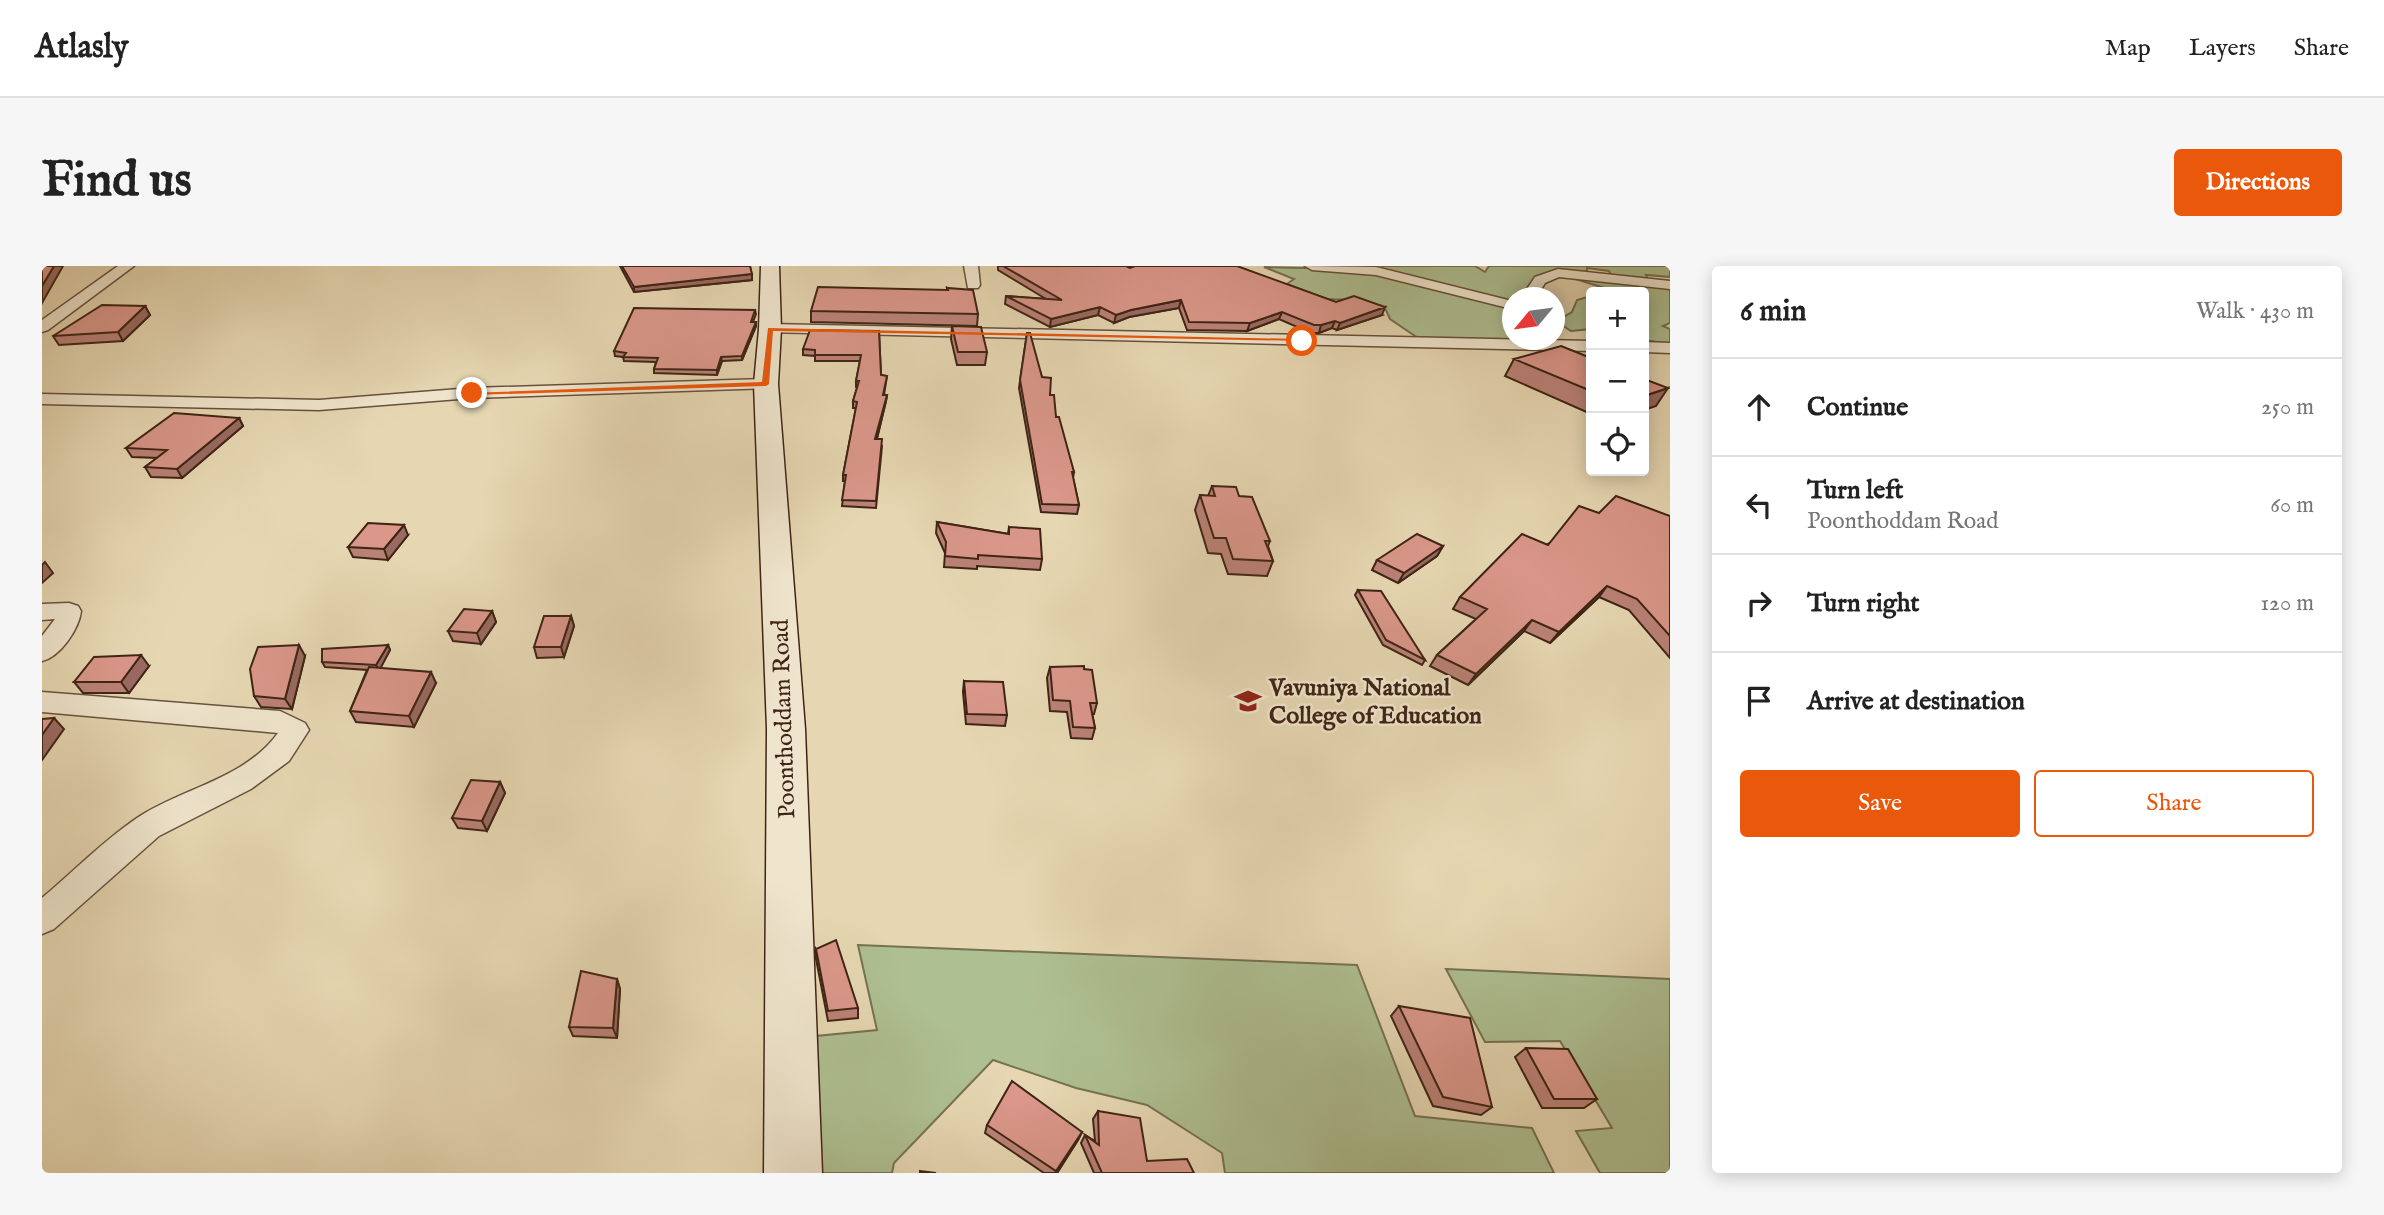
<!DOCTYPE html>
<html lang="en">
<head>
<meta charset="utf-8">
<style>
	:root { --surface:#fff; --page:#f6f6f6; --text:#222; --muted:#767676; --line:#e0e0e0; --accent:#ea580c }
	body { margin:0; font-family:"IM FELL English",serif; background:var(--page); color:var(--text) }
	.controls { position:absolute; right:21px; top:21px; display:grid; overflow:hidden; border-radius:7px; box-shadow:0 4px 18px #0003 }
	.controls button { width:63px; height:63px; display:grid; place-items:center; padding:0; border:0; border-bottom:2px solid var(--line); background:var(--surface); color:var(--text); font:35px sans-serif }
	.compass { position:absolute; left:1460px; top:21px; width:63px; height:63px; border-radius:50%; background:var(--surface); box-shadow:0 4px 18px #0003; rotate:241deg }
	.stop { position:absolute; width:21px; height:21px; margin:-16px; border:5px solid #ea580c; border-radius:50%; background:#fff }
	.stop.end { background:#ea580c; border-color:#fff; box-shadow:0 2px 7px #0008 }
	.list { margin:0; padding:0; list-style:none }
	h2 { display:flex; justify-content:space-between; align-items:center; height:91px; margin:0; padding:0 28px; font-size:30px }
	h2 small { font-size:23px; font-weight:400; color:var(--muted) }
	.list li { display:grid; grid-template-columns:46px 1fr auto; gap:21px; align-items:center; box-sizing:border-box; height:98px; padding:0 28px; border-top:2px solid var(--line) }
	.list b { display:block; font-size:26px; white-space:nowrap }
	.list p { margin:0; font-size:23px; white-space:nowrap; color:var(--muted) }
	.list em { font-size:23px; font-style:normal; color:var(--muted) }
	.actions { display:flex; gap:14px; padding:21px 28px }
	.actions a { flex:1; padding:16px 0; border:2px solid var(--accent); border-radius:7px; text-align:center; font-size:24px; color:var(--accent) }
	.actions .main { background:var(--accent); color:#fff }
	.icon { flex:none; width:38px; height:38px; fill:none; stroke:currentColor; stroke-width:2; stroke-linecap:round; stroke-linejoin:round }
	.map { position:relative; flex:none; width:1628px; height:907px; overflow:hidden; border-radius:7px }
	header { display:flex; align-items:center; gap:42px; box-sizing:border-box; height:98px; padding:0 35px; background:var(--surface); border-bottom:2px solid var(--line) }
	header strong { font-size:33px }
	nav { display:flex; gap:38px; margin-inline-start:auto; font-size:24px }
	.intro { display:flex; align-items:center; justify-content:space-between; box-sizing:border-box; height:168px; padding:0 42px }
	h1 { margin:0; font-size:49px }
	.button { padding:18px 32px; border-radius:7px; background:var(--accent); color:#fff; font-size:24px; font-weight:700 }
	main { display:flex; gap:42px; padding:0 42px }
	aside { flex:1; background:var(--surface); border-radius:7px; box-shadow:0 4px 18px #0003 }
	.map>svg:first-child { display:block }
</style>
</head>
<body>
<header>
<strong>Atlasly</strong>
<nav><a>Map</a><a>Layers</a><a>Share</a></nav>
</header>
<div class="intro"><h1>Find us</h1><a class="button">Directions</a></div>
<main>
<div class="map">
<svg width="1628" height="907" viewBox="0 0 1628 907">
	<rect width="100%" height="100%" fill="#e6d7b2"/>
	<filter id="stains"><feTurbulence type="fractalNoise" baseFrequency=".00286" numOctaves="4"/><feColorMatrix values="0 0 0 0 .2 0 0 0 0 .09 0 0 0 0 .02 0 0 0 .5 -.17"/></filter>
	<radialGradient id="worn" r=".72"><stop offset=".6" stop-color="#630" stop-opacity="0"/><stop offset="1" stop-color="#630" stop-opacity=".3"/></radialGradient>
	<path fill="#aebf91" stroke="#767253" stroke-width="2" d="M1340 0H1433L1443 6 1447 0H1628V11L1604 9 1606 14 1569 9 1567 5 1545 2V7L1493 13 1477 31 1470 32V37L1338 3Z
		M1222 1 1312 3 1470 42V74H1507L1513 77 1379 74 1348 53 1344 44 1310 34 1285 33 1245 18 1252 13Z
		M1524 10 1628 21V57L1621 60 1628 63V78L1602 74V26H1575Z
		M1549 30V63L1529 65 1514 55 1530 46 1535 34Z
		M816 679 1315 699 1373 850 1490 862 1512 907H1183L1180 887 1105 839 1034 822 951 794 852 897 850 907H770L764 771 835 764Z
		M1404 703 1628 713V907H1558L1534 865 1570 862 1518 775 1443 776Z"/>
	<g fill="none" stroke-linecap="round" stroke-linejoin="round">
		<g stroke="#69513c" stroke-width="3">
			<path id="street" d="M76 0H92L6 64 0 66V54Z
				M922 0H936L938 19 936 22H926Z
				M1263 0 1334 1 1470 35V43L1334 9 1270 4Z
				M1516 3 1628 15V23L1517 11 1503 17 1494 32H1479L1493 11Z
				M728 58 1549 75V85L722 66 720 63Z
				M1602 76 1628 77V87L1602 86Z
				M724 113 733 118 730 122 430 132 277 144 0 138V128L277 134 430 122Z
				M27 337 36 340 39 345C37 363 18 391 0 395V370L13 353 0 354V338Z
				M0 426 238 445 263 457 267 464 247 495 209 523 117 570 12 663 0 668V632C31 606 61 575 95 552 140 522 203 513 236 467L0 446Z"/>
		</g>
		<g stroke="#3f2415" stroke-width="3">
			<path id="secondary" d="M719 0H737L739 63 736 118 763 463 780 907H722L725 463 712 118 717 63Z"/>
		</g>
		<use href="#street" fill="#efe5cd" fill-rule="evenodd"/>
		<use href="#secondary" fill="#efe5cd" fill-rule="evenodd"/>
	</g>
	<path fill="#bb8277" stroke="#3f2415" stroke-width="2" d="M578 0H708L710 14 592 26Z
		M956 0H1084L1294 36 1340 49 1295 64 1290 62 1277 67H1269L1237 53 1205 65 1145 64 1137 42 1087 51 1072 57 1056 49 1008 61 963 38 964 30 1004 33 956 4Z
		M905 22 936 48 935 60 769 56V45L905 24Z
		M103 40 108 49 81 75 17 79 11 70Z
		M713 44 714 48 711 56H714V60L700 94 680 95 675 109 612 107V103L614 96 582 95 581 91 573 90 572 85Z
		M910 60 945 86 943 99H915L909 73Z
		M837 65 839 109 845 110 842 129H845L844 135 835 173 840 180 834 242 800 240 803 215H801V209L814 142H811V135L815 122 814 121V115L818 95H773V90L761 89V83Z
		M985 67 1000 111 1008 129 1014 151 1032 206 1031 212 1037 239 1035 248 999 246 977 122Z
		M1549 92V148L1463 110 1472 93Z
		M197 152 201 160 140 212 109 211 103 201 115 192 90 191 84 182Z
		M1170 220 1197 230 1228 275 1226 280 1231 295 1225 310 1186 308 1179 288 1166 287 1153 244 1158 229 1166 230Z
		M1557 247 1628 250V392L1587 344 1557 331 1508 377 1482 365 1426 419 1388 400 1395 389 1434 353 1411 343 1418 331Z
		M895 256 966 268 967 261 1000 293 998 304 935 300V303L902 301 903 287 894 267Z
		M366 269 346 294 311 291 306 281Z
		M1401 280 1395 290 1356 317 1330 304 1335 294Z
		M1316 324 1383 394 1380 399 1341 379 1313 329Z
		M450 345 454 356 439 378 411 375 406 365Z
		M529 350 532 360 522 391 495 392 492 381Z
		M346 379 348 384 338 402 394 417 372 461 314 456 308 445 325 404 283 401 280 396Z
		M263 390 250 443 219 441 212 430Z
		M107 400 87 427H41L32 416Z
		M1008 401 1055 437 1052 448H1050L1053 462 1050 473 1029 472 1025 446 1008 445 1005 412Z
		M922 415 965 449 963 460 924 458 921 426Z
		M458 516 463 527 445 565 416 562 410 552Z
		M774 683 816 742V752L786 755 774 693Z
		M575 713 578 723 575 772 531 770 527 761Z
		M1357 740 1450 841 1439 849 1391 840 1349 750Z
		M1484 782 1555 833 1542 842H1500L1473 791Z
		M1056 845 1105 895 1152 907H1052L1039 877 1043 869 1053 875 1051 853Z
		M945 859 1040 866 1036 874 1015 907H1002L943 867Z"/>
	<path fill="#996a61" stroke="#3f2415" stroke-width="2" d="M12 0H21L0 37V20Z
		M710 8V14L592 26V21Z
		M1139 34 1137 42 1087 51 1072 57 1074 49 1089 44Z
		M103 40 108 49 81 75 76 66Z
		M1058 41 1056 49 1008 61 1009 53Z
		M1343 41 1340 49 1295 64 1298 57Z
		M1240 46 1237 53 1205 65 1208 57Z
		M1293 55 1290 62 1277 67 1279 59Z
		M714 56V60L700 94V90Z
		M679 91 680 95 675 109V104Z
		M1626 122 1614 140 1602 144V130Z
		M845 129 844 135 833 180V173Z
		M197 152 201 160 140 212 135 203Z
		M362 259 366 269 346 294 342 283Z
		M1401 280 1395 290 1356 317 1362 307Z
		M3 296 11 307 0 317V299Z
		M1565 320 1557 331 1508 377 1517 366Z
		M450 345 454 356 439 378 435 367Z
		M529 350 532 360 522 391 519 381Z
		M1490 354 1482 365 1426 419 1434 408Z
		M257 379 263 390 250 443 243 433Z
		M346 379 348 384 337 405 334 399Z
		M99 389 107 400 87 427 79 416Z
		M389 406 394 417 372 461 367 450Z
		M12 452 22 463 0 494V469Z
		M458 516 463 527 445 565 440 555Z
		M575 713 578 723 575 772 571 762Z
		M1040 866 1036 874 1015 907H1013Z"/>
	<path fill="#da978a" stroke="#3f2415" stroke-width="2" d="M0 0H12L0 20Z
		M580 0H708L710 8 592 21Z
		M961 0H1084L1088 2 1093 0H1195L1294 36 1312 30 1343 41 1298 57 1293 55 1279 59H1272L1240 46 1208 57 1147 56 1139 34 1089 44 1074 49 1058 41 1009 53 964 30 1020 34Z
		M776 21 906 24 905 22 931 24 936 48 769 45Z
		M60 39 103 40 76 66 11 70Z
		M592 42 713 44 709 56H714L700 90 679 91 675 104 612 103 616 92 581 91 584 87 572 85Z
		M910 60 939 61 945 86H916Z
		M768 64 837 65 839 109 845 110 841 129H845L833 173H840L834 235 800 234 804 209H801L815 136 811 135 817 115H814L819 89H773V84L761 83Z
		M985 67H988L1000 111 1009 112 1008 129H1012L1014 151H1017L1032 206H1030L1037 239 1000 238 978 114Z
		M1519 80 1549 92V125L1472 93Z
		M1602 113 1626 122 1602 130Z
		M132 147 197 152 135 203 103 201 125 184 84 182Z
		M1170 220 1194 221 1197 230 1210 231 1228 275H1223L1231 295 1191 293 1184 272H1172L1158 229 1173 230Z
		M1574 230 1628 250V370L1595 333 1565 320 1517 366 1490 354 1434 408 1395 389 1445 343 1418 331 1480 268 1506 279 1537 240 1557 247Z
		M895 256 967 268V261L998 263 1000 293 936 289V293L903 290 904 276Z
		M326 257 362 259 342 283 306 281Z
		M1375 268 1401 280 1362 307 1335 294Z
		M1316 324 1339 325 1383 394 1344 374Z
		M422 343 450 345 435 367 406 365Z
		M502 350H529L519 381H492Z
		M257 379 243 433 212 430 208 403 216 381Z
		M346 379 334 399 280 396V383Z
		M99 389 79 416H32L52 391Z
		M1042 400V403L1050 404 1055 437H1048L1053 462 1031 461 1028 435 1011 434 1008 401Z
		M327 401 389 406 367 450 308 445Z
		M922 415 961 416 965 449 925 448Z
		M12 452 0 469V453Z
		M429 514 458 516 440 555 410 552Z
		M794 674 816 742 786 745 774 683Z
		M539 705 575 713 571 762 527 761Z
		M1357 740 1428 752 1450 841 1401 831Z
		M1484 782 1526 783 1555 833H1512Z
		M970 815 1040 866 1014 905 945 859Z
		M1056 845 1098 852 1105 895 1145 893 1152 907H1060L1043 869 1057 879Z
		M878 905 894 907H878Z"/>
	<path fill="#ea580c" d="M726 62 1260 73 1263 75 731 65 727 118 724 120 430 129 427 127 720 116Z"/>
	<defs>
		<g id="university-bare" transform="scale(2.1)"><path d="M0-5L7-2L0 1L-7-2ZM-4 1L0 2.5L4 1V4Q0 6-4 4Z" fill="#8f2418" stroke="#efe5cd" stroke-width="2.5" paint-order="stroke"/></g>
	</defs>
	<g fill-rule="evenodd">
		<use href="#university-bare" x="1206" y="435"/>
	</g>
	<g text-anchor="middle" stroke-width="5" stroke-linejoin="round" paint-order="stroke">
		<g font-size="24" font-weight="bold" fill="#3f2415" stroke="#efe5cd" text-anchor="start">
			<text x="1227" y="429">Vavuniya National<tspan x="1227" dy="28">College of Education</tspan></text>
		</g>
		<g font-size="24" fill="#3f2415" stroke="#efe5cd">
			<text transform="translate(741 453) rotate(-92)" y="8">Poonthoddam Road</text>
		</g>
	</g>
	<rect width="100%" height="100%" filter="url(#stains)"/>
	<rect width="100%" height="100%" fill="url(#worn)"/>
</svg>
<div class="controls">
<button>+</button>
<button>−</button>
<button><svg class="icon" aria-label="locate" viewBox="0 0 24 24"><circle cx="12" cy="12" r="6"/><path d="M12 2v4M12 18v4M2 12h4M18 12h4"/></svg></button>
</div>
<svg class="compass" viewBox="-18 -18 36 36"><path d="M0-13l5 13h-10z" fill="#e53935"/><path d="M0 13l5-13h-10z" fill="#767676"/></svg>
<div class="stop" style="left:1260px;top:75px"></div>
<div class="stop end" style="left:430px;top:127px"></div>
</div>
<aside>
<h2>6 min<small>Walk · 430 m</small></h2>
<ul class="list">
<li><svg class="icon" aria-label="ahead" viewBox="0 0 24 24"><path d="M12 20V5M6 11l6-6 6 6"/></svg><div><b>Continue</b></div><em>250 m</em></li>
<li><svg class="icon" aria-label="left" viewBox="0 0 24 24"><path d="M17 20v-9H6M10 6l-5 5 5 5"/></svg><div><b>Turn left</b><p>Poonthoddam Road</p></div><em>60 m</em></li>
<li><svg class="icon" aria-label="right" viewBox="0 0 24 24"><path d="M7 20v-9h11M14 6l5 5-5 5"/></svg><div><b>Turn right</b></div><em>120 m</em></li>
<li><svg class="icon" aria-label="arrive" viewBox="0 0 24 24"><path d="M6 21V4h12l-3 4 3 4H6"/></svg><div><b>Arrive at destination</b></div></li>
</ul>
<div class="actions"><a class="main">Save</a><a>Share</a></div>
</aside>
</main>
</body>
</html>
